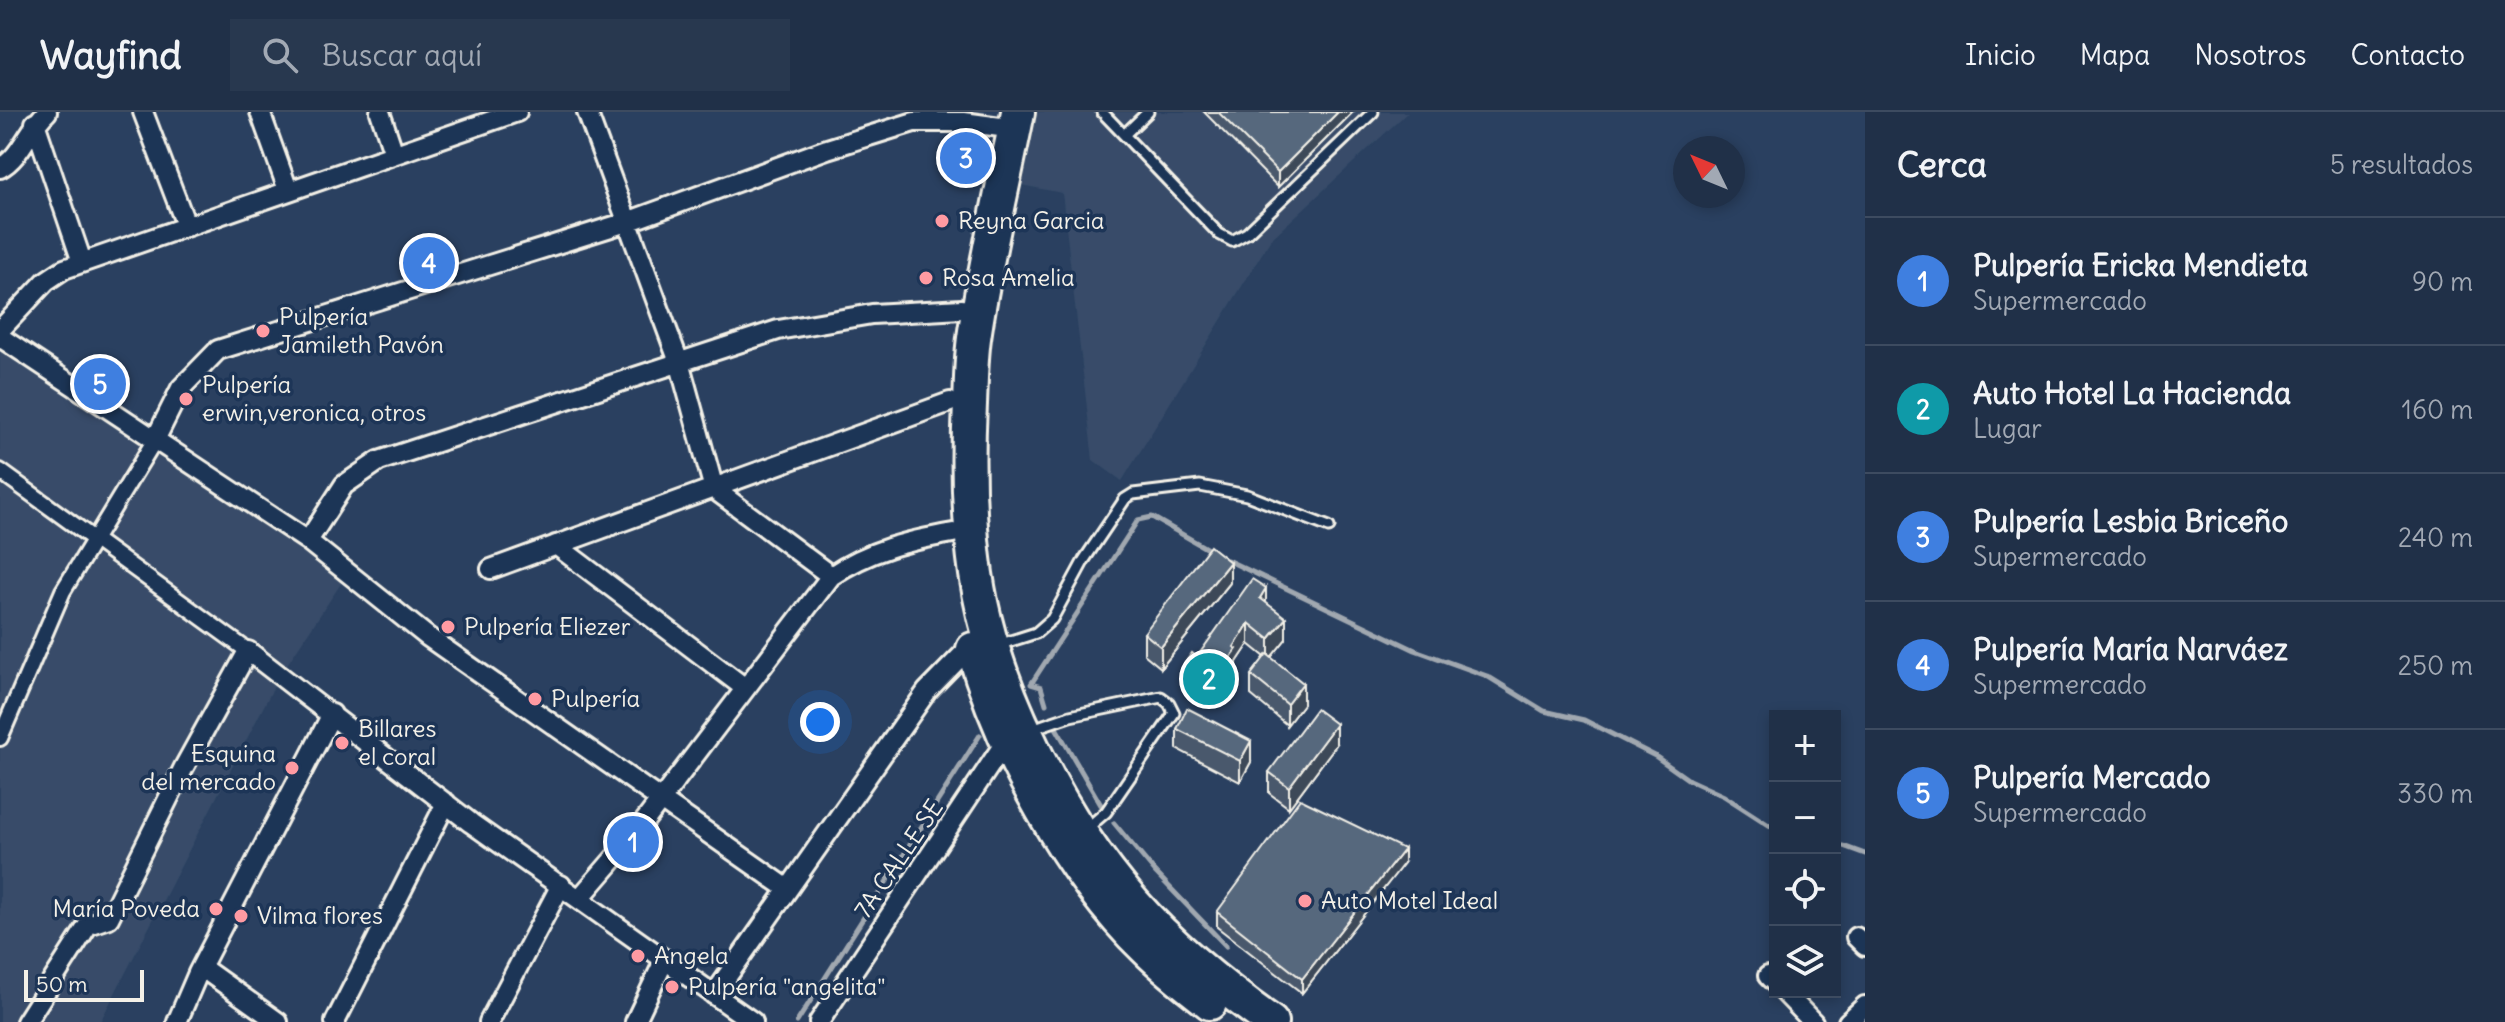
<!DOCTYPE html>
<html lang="es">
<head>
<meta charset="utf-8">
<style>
	:root { --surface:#203048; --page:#28384f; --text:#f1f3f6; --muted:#a2a9b4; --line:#3d4b60; --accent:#8abfa5 }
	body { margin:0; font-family:Delius,sans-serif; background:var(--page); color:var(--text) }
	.controls { position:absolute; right:24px; bottom:24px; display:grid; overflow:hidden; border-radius:0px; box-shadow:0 4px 12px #0003 }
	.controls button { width:72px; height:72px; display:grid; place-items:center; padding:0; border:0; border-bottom:2px solid var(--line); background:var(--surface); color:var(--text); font:40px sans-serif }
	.compass { position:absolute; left:1673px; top:24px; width:72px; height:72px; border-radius:50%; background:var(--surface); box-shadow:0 4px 12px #0003; rotate:313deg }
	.scale { position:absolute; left:24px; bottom:20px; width:120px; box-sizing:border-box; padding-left:8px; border:4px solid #f4f1e8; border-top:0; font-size:22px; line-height:28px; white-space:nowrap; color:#f4f1e8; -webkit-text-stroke:6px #1d3557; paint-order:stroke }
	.you { position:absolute; left:820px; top:610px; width:28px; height:28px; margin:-20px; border:6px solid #fff; border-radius:50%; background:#1a73e8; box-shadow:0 0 0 12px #1a73e833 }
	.badge { display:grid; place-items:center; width:52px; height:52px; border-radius:50%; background:var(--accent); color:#fff; font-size:26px; font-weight:700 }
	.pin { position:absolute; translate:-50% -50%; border:4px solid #fff; box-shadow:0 2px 8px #0006 }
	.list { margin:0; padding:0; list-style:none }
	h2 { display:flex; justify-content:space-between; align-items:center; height:104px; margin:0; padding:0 32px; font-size:34px }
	h2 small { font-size:26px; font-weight:400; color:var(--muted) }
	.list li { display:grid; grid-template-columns:52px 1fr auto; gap:24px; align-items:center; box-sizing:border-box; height:128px; padding:0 32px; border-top:2px solid var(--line) }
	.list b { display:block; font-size:30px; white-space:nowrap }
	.list p { margin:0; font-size:26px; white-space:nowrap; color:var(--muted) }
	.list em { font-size:26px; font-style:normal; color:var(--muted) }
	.icon { flex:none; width:44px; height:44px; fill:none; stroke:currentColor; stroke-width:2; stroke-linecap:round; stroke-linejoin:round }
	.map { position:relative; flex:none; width:1865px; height:910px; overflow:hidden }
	header { display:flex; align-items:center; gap:48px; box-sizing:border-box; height:112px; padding:0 40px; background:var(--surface); border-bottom:2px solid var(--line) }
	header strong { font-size:38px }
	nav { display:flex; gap:44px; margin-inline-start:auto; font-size:28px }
	.search { width:560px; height:72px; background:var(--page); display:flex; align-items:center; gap:20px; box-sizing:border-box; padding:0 28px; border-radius:0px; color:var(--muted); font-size:30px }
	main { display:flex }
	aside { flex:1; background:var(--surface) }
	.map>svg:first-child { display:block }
</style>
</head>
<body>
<header>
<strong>Wayfind</strong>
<div class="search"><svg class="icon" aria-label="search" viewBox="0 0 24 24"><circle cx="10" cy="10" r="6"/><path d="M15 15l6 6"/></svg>Buscar aquí</div>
<nav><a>Inicio</a><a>Mapa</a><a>Nosotros</a><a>Contacto</a></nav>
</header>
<main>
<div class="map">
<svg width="1865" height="910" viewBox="0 0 1865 910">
	<rect width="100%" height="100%" fill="#2a4060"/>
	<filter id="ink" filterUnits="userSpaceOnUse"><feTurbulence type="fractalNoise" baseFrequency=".0125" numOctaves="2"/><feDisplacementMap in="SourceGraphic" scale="16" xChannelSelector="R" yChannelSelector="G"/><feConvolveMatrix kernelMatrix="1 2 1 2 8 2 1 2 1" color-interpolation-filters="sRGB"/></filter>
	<g filter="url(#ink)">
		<path fill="#374c69" d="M1037 0H1408L1271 127 1122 369 1093 348 1062 81 1021 73Z
			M0 225 348 461 280 563 100 910H0Z"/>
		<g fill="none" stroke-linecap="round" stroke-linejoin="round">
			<path stroke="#a1a8b0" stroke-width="5" d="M1227 448 1415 538 1487 564 1544 599 1584 608 1655 644 1689 668 1724 684 1775 717
				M1046 592 1041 575 1031 572 1138 408 1152 405 1211 439
				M1055 614 1101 693
				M1114 711 1155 760 1226 834
				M1835 731 1865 742
				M797 910 980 623"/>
			<g stroke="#f4f1e8" stroke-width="15">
				<path id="service" d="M1102 0 1219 122 1232 129 1247 121 1373 0
					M1124 23 1148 0
					M998 533 1036 521 1052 507 1084 448 1125 387 1133 382 1200 374 1247 383 1329 415
					M1029 618 1070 604 1161 585 1169 591 1174 601 1106 700 1085 718"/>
			</g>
			<g stroke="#f4f1e8" stroke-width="20">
				<path id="pedestrian" d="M0 359 248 539
					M0 626 63 479 156 326"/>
			</g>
			<g stroke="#f4f1e8" stroke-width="24">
				<path id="minor" d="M143 0 186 113
					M260 0 288 78
					M380 0 394 42
					M587 0 680 253 714 377 831 464
					M35 11 82 150
					M0 56C21 45 29 16 47 0
					M0 218 46 169 64 157 517 0
					M0 225 308 429 428 525 788 777
					M156 326 181 276 218 238 627 110 827 37 914 10H963L1015 17
					M308 429 344 373 379 349 778 218 872 202 962 197
					M556 433 745 576
					M491 457 950 290
					M580 786 631 727 831 464C869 438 908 429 953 421
					M1856 825 1865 834
					M201 855 278 910
					M1768 864 1775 871
					M1784 880 1813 910
					M714 883 927 579 972 533
					M26 910 88 813 109 806 184 655 248 539 471 711 753 910
					M177 910 198 861 332 602
					M335 910 446 691
					M489 910 561 773
					M635 910 665 847
					M819 910 1006 629 1013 625
					M1848 910 1865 894"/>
			</g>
			<g stroke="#f4f1e8" stroke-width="38">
				<path id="trunk" d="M1018 0C1003 75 985 150 974 226 971 248 971 270 970 292 967 349 968 405 976 462 992 573 1060 707 1134 791 1174 837 1222 875 1271 910
					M973 537C1001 636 1070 764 1145 836 1165 856 1188 874 1210 891"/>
			</g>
			<use href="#service" stroke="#1d3557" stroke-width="9"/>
			<use href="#pedestrian" stroke="#1d3557" stroke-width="14"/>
			<use href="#minor" stroke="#1d3557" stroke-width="18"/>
			<use href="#trunk" stroke="#1d3557" stroke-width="32"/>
		</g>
		<path fill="#4a596c" stroke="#f4f1e8" stroke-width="2" d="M1204 0H1353L1278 75Z
			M1230 471 1161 556 1144 542V521Z
			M1266 491 1286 527 1271 545 1303 592 1287 613 1251 583V563L1265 545 1249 532 1237 550V558L1211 593 1184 573V552L1197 545Z
			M1177 617 1251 650 1240 670 1177 637Z
			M1336 633 1289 696 1269 681V660Z
			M1404 751 1302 881 1217 815V800Z"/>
		<path fill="#3c4858" stroke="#f4f1e8" stroke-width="2" d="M1338 0H1353L1278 75V60Z
			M1230 450V471L1161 556V535Z
			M1266 476V497L1260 486Z
			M1286 506V527L1269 548V527Z
			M1249 511V532L1237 550V558L1211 593V572Z
			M1303 571V592L1287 613V592Z
			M1336 612V633L1289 696V675Z
			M1251 629V650L1240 670V649Z
			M1404 737V751L1302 881V867Z"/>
		<path fill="#56677d" stroke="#f4f1e8" stroke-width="2" d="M1218 0H1338L1278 60Z
			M1210 434 1230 450 1161 535 1144 521Z
			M1252 467 1266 476 1260 486 1286 506 1269 527 1249 511 1234 535 1237 537 1211 572 1184 552 1192 541 1197 545Z
			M1267 542 1303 571 1287 592 1251 563Z
			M1187 596 1251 629 1240 649 1177 617Z
			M1316 597 1336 612 1289 675 1269 660Z
			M1300 687 1404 737 1302 867 1217 800Z"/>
	</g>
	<g fill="#ff9aa2" stroke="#1d3557" stroke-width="3">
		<circle cx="942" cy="109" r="8"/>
		<circle cx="926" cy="166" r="8"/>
		<circle cx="263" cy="219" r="8"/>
		<circle cx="186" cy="287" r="8"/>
		<circle cx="448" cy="515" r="8"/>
		<circle cx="535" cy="587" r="8"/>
		<circle cx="342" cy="631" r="8"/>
		<circle cx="292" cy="656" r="8"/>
		<circle cx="1305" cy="789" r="8"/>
		<circle cx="216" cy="797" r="8"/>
		<circle cx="241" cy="804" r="8"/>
		<circle cx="638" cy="844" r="8"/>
		<circle cx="672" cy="875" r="8"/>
	</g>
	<g text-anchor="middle" stroke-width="7" stroke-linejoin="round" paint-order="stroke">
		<g font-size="24" fill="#f4f1e8" stroke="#1d3557" text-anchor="start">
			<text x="958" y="117">Reyna Garcia</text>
			<text x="942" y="174">Rosa Amelia</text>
			<text x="279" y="213">Pulpería<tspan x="279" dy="28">Jamileth Pavón</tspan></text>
			<text x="202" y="281">Pulpería<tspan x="202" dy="28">erwin,veronica, otros</tspan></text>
			<text x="464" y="523">Pulpería Eliezer</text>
			<text x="551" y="595">Pulpería</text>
			<text x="358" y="625">Billares<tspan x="358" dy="28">el coral</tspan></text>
			<text x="276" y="650" text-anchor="end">Esquina<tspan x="276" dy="28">del mercado</tspan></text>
			<text x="1321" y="797">Auto Motel Ideal</text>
			<text x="200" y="805" text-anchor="end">María Poveda</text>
			<text x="257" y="812">Vilma flores</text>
			<text x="654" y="852">Angela</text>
			<text x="688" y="883">Pulpería "angelita"</text>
		</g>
		<g font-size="24" fill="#f4f1e8" stroke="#1d3557">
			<text transform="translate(899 747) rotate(-56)" y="8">7A CALLE SE</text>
		</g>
	</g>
</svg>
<div class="controls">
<button>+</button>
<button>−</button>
<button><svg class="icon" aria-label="locate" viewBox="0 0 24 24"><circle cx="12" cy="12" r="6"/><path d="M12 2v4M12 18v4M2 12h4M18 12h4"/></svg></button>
<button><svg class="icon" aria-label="layers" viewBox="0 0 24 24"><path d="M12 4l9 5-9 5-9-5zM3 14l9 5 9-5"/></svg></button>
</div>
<svg class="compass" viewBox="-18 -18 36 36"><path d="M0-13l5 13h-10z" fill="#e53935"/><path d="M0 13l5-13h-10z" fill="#a2a9b4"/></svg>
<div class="scale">50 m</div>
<div class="you"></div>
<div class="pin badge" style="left:633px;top:730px;background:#3f7fe0">1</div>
<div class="pin badge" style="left:1209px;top:567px;background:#0f9aa8">2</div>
<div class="pin badge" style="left:966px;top:46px;background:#3f7fe0">3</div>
<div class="pin badge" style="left:429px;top:151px;background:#3f7fe0">4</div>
<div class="pin badge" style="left:100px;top:272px;background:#3f7fe0">5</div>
</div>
<aside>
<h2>Cerca<small>5 resultados</small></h2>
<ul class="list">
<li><span class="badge" style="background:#3f7fe0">1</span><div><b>Pulpería Ericka Mendieta</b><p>Supermercado</p></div><em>90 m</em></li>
<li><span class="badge" style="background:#0f9aa8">2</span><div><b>Auto Hotel La Hacienda</b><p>Lugar</p></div><em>160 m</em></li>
<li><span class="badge" style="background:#3f7fe0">3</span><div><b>Pulpería Lesbia Briceño</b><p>Supermercado</p></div><em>240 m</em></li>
<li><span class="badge" style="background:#3f7fe0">4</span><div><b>Pulpería María Narváez</b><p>Supermercado</p></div><em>250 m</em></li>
<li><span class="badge" style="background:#3f7fe0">5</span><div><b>Pulpería Mercado</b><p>Supermercado</p></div><em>330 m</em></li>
</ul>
</aside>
</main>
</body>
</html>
